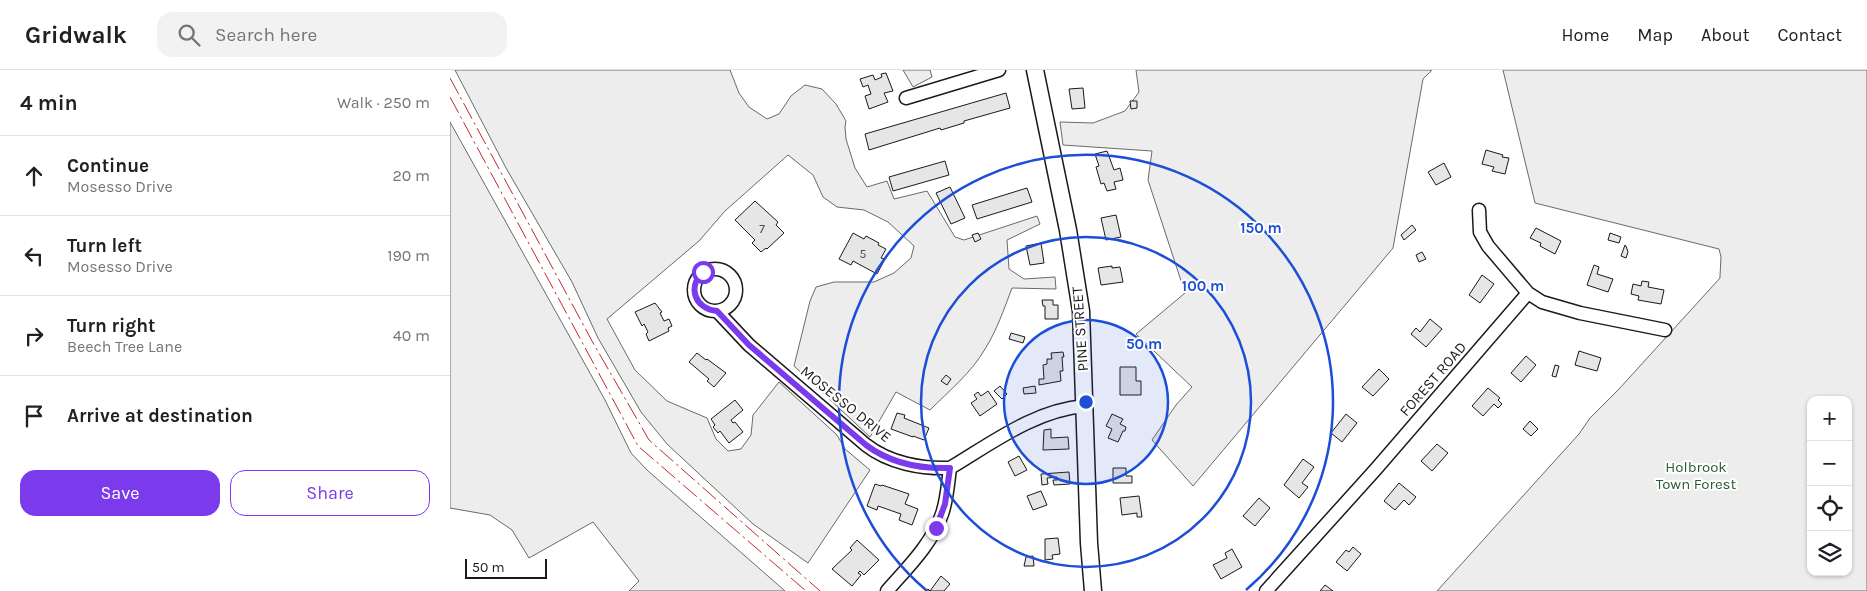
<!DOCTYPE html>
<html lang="en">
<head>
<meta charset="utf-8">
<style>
	:root { --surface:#fff; --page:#f2f2f2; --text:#202124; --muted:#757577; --line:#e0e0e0; --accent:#7c3aed }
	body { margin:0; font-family:Karla,sans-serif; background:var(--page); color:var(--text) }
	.controls { position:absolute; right:15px; bottom:15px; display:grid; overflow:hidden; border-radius:10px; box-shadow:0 1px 4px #0004 }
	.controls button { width:45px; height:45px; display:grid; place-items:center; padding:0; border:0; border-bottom:1px solid var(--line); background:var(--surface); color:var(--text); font:25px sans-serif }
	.scale { position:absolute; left:15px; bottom:12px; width:82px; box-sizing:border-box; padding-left:5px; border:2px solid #1a1a1a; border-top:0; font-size:14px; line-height:18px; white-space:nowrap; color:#1a1a1a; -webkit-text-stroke:4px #fff; paint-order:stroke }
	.stop { position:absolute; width:15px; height:15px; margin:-11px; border:4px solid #7c3aed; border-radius:50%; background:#fff }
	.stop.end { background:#7c3aed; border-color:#fff; box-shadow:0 1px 5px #0008 }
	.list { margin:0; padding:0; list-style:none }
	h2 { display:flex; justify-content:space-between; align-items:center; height:65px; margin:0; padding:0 20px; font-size:21px }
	h2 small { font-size:16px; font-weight:400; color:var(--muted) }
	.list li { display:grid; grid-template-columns:32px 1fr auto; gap:15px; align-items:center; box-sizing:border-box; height:80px; padding:0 20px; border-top:1px solid var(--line) }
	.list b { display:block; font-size:19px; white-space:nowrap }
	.list p { margin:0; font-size:16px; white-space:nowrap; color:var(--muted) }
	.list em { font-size:16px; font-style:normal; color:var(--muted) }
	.actions { display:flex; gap:10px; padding:15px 20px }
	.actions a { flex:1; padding:11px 0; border:1px solid var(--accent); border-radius:15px; text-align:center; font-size:18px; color:var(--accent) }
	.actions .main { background:var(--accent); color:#fff }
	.icon { flex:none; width:28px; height:28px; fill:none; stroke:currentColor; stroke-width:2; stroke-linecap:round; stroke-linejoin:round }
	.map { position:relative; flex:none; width:1417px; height:521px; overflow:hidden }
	header { display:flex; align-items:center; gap:30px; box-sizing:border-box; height:70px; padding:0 25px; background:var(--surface); border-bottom:1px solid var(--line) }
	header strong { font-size:24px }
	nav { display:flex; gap:28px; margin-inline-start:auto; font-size:18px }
	.search { width:350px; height:45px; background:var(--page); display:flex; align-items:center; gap:12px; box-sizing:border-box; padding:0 18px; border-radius:15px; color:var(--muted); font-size:19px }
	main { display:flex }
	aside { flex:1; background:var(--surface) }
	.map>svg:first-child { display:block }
</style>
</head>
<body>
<header>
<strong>Gridwalk</strong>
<div class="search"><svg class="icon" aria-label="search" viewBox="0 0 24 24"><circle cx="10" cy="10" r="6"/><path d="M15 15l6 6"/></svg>Search here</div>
<nav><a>Home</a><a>Map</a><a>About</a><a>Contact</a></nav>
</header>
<main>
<aside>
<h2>4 min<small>Walk · 250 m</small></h2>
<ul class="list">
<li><svg class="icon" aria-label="ahead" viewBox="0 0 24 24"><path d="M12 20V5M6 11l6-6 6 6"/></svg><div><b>Continue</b><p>Mosesso Drive</p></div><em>20 m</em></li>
<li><svg class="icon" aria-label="left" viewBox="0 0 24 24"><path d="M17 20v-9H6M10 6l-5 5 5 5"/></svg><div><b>Turn left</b><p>Mosesso Drive</p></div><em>190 m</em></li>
<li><svg class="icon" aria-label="right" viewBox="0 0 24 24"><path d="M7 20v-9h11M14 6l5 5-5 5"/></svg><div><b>Turn right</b><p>Beech Tree Lane</p></div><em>40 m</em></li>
<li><svg class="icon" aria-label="arrive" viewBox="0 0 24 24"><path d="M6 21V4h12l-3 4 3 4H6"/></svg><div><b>Arrive at destination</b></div></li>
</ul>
<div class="actions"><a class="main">Save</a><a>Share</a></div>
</aside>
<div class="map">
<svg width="1417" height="521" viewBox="0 0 1417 521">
	<rect width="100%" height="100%" fill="#fff"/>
	<path fill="#ededed" stroke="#6a6a6a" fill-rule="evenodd" d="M5 0H280L289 23 299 37 317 49 329 44 341 26 355 15 372 19 386 34 396 51 395 57 396 69 405 98 417 117 437 111 444 129 477 121 505 167 514 170 587 146 590 154 557 170 559 199 574 209 605 207 606 219 562 218C554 239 547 260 535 279 522 302 499 321 480 340L446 322 420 367 344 296 360 231 366 217 384 212H424L444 203 461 188 464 176 438 152 414 140 387 137 373 127 363 105 338 85 275 141 249 171 157 249 185 300 217 331 257 348 266 369 278 381 291 379 301 365 303 345 329 312 387 365 395 379 420 400 358 493 303 454 217 374 191 342 148 268 122 212 56 98Z
		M453 0H480L482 7 463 17Z
		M686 0H982L973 9 943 178 743 416 702 370 726 335 742 317 686 264 735 223 698 110 702 81 613 75 610 52 643 53 675 41 689 22Z
		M1053 0H1417V521H987L1129 364 1140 348 1169 319 1270 208V206L1271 187 1269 179 1085 133ZM1361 330H1398V502H1361Z
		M0 52 155 330 181 383 197 400 335 521H179L189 511 143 452 79 488 62 460 40 445 0 438Z"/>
	<path fill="#e6e6e6" stroke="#1a1a1a" d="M436 3 443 21 434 23 438 32 419 39 415 26 421 24 418 15 413 17 410 9 423 5 425 10 432 7 431 4Z
		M633 18 635 38 622 39 619 19Z
		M556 23 560 38 514 51V53L491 60 490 58 419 80 415 64Z
		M680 31H687V38L681 39Z
		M1036 80 1053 85 1052 87 1059 88 1055 104 1042 101 1044 97 1032 94Z
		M657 81 664 100 670 98 673 110 664 112 666 119 657 121 654 113 651 114 646 97 649 96 645 84Z
		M495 91 499 105 443 121 439 107Z
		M994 93 1001 107 986 115 978 102Z
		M500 117 515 148 501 154 486 123Z
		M577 118 582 132 527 149 522 135Z
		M305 131 328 152 326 155 334 163 317 179 316 178 311 182 302 173 305 170 285 150Z
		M666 145 671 167 656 170 651 148Z
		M962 155 966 160 954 170 951 165Z
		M1086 158 1111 171 1105 184 1090 176 1091 173 1080 168Z
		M403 163 414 169 416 166 429 173 428 175 436 179 431 188 435 189 427 204 403 191 401 195 389 189Z
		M528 163 531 169 525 172 522 165Z
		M1160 163 1171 167 1169 173 1158 170Z
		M591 173 594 193 580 195 576 176Z
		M1175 175 1176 176 1178 182 1176 188 1171 186Z
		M972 182 976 189 969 192 966 185Z
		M1144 195 1149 197 1147 204 1163 209 1158 222 1137 215Z
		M662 196V198L670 197 673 212 651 215 648 198Z
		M1032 205 1044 214 1030 233 1019 225Z
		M1192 211 1199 212 1198 217 1214 220 1211 234 1188 230 1189 226 1181 224 1183 214 1191 216Z
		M592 230H603V235H608V249H595V236H593Z
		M205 233 212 242 210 243 214 251 219 249 222 256 218 258 219 261 199 271 196 264 198 262 194 254 192 256 185 242Z
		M980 249 992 259 976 277 961 264 966 258 970 262Z
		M561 263 575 267 573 273 559 269Z
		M1129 281 1151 288 1147 301 1125 295Z
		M613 282 614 287H612L613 301H610L611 311 589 315V309H594L593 295 597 294V289H602L601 283Z
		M247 283 256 290 257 289 276 303 264 317 257 311 259 309 239 292Z
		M1076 286 1086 295 1071 312 1061 303Z
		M1105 295 1109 296 1106 307 1102 306Z
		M670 297H686V311H691V325H670Z
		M929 299 939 309 923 326 912 317Z
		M496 305 501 309 497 315 491 311Z
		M550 316 557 324 552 329 544 321Z
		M585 316 586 323 574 324 573 318Z
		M1038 318 1050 328 1048 330 1052 334 1048 338 1044 334 1033 346 1022 336Z
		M538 321 547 334 530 346 521 333 527 329 524 325 528 322 531 326Z
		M285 330 293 340 281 350 283 353 285 352 293 362 279 373 270 361 268 363 263 357 265 355 261 349Z
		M447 343 455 345 454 348 479 358 474 370 463 366V367L441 359Z
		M662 344 673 349 670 354 676 357 675 361H673L668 372 658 368 662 359 656 356Z
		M896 344 907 353 892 372 881 363Z
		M1080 351 1088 359 1081 366 1073 359Z
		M601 359V368L618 367 619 379 593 380 594 360Z
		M987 374 998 383 982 401 971 391Z
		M569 386 577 400 565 406 558 392Z
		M853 389 864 397 852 413 858 417 849 428 834 415Z
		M663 398H676V406H682V413H663Z
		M619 402 620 414 604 415 603 410H607V407L597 408 598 414 592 415 591 404Z
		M949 413 966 427 959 435 954 430 945 440 934 431Z
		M425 414 431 416 432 415 459 424 455 434 468 439 462 455 449 450 451 444 428 436 427 440 417 436Z
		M591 421 597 435 583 440 577 426Z
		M689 426 692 447H687V443L672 445 670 428Z
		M809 428 820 438 805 456 793 446Z
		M608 468 610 484 602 485 603 489 595 490V469Z
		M407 470 429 490 414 505 410 501 408 503 411 505 402 516 382 499 402 480 400 478Z
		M903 477 911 484 897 501 886 492 896 480 899 482Z
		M782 479 792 497 771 509 763 495 777 488 775 483Z
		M583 486 584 496H574L576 487Z
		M491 506 500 514 494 521H475L478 519 480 521Z
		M875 515 883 521H870Z"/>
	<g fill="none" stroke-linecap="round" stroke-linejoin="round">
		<g stroke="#1a1a1a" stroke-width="15">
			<path id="minor" d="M456 28 549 0
				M1029 140 1030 162 1038 176 1078 223
				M244 220a21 21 0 1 1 42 0a21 21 0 1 1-42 0Z
				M267 241 299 275 416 375C439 393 471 399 500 398 542 373 585 340 635 336
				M437 521C457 498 482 474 492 444 497 430 498 413 500 398
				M816 521 926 399 1078 223 1092 232 1130 243 1215 260"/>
		</g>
		<g stroke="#1a1a1a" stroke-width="19">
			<path id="major" d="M585 0 618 160 631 241 639 473 643 521"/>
		</g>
		<use href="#minor" stroke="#fff" stroke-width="12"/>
		<use href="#major" stroke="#fff" stroke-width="16"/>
		<path stroke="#c62828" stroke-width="1" stroke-dasharray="18 4 2.5 4" stroke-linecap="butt" d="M0 8 142 271 199 370 370 521
			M0 27 188 376 356 521"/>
	</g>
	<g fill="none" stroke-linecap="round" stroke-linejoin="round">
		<path stroke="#7c3aed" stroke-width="6" d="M253 202C237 217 245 239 267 241L299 275 416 375C440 393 471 399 500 398L495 434 486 458"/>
	</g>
	<circle cx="636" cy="332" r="82" fill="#1d4ed8" fill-opacity=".12"/>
	<g fill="none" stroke="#1d4ed8" stroke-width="2.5">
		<circle cx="636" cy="332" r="82"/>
		<circle cx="636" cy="332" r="165"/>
		<path d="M476 520A247 247 0 1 1 796 520"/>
	</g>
	<g text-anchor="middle" stroke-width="4" stroke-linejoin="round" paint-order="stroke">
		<g font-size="12" fill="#4d4d4d">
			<text x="312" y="163">7</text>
			<text x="413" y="188">5</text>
		</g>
		<g font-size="15" fill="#1a1a1a" stroke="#fff">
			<text transform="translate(630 259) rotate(-94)" y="5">PINE STREET</text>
			<text transform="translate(983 309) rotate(-49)" y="5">FOREST ROAD</text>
			<text transform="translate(396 334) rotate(39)" y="5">MOSESSO DRIVE</text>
		</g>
		<g font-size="15" fill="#2b5a34" stroke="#fff">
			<text x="1246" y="402">Holbrook<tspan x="1246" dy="17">Town Forest</tspan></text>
		</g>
	</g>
	<circle cx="636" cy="332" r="8" fill="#1d4ed8" stroke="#fff" stroke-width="2.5"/>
	<g font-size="15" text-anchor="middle" font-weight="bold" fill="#1d4ed8" stroke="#fff" stroke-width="4" stroke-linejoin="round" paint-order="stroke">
		<text x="811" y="163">150 m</text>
		<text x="753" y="221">100 m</text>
		<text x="694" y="279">50 m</text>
	</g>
</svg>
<div class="controls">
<button>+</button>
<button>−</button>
<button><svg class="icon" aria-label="locate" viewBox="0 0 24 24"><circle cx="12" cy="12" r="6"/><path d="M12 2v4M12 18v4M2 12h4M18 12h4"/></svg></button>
<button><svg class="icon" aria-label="layers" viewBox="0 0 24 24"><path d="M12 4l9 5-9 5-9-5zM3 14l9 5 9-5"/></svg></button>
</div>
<div class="scale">50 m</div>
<div class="stop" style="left:253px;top:202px"></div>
<div class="stop end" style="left:486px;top:458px"></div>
</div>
</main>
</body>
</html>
